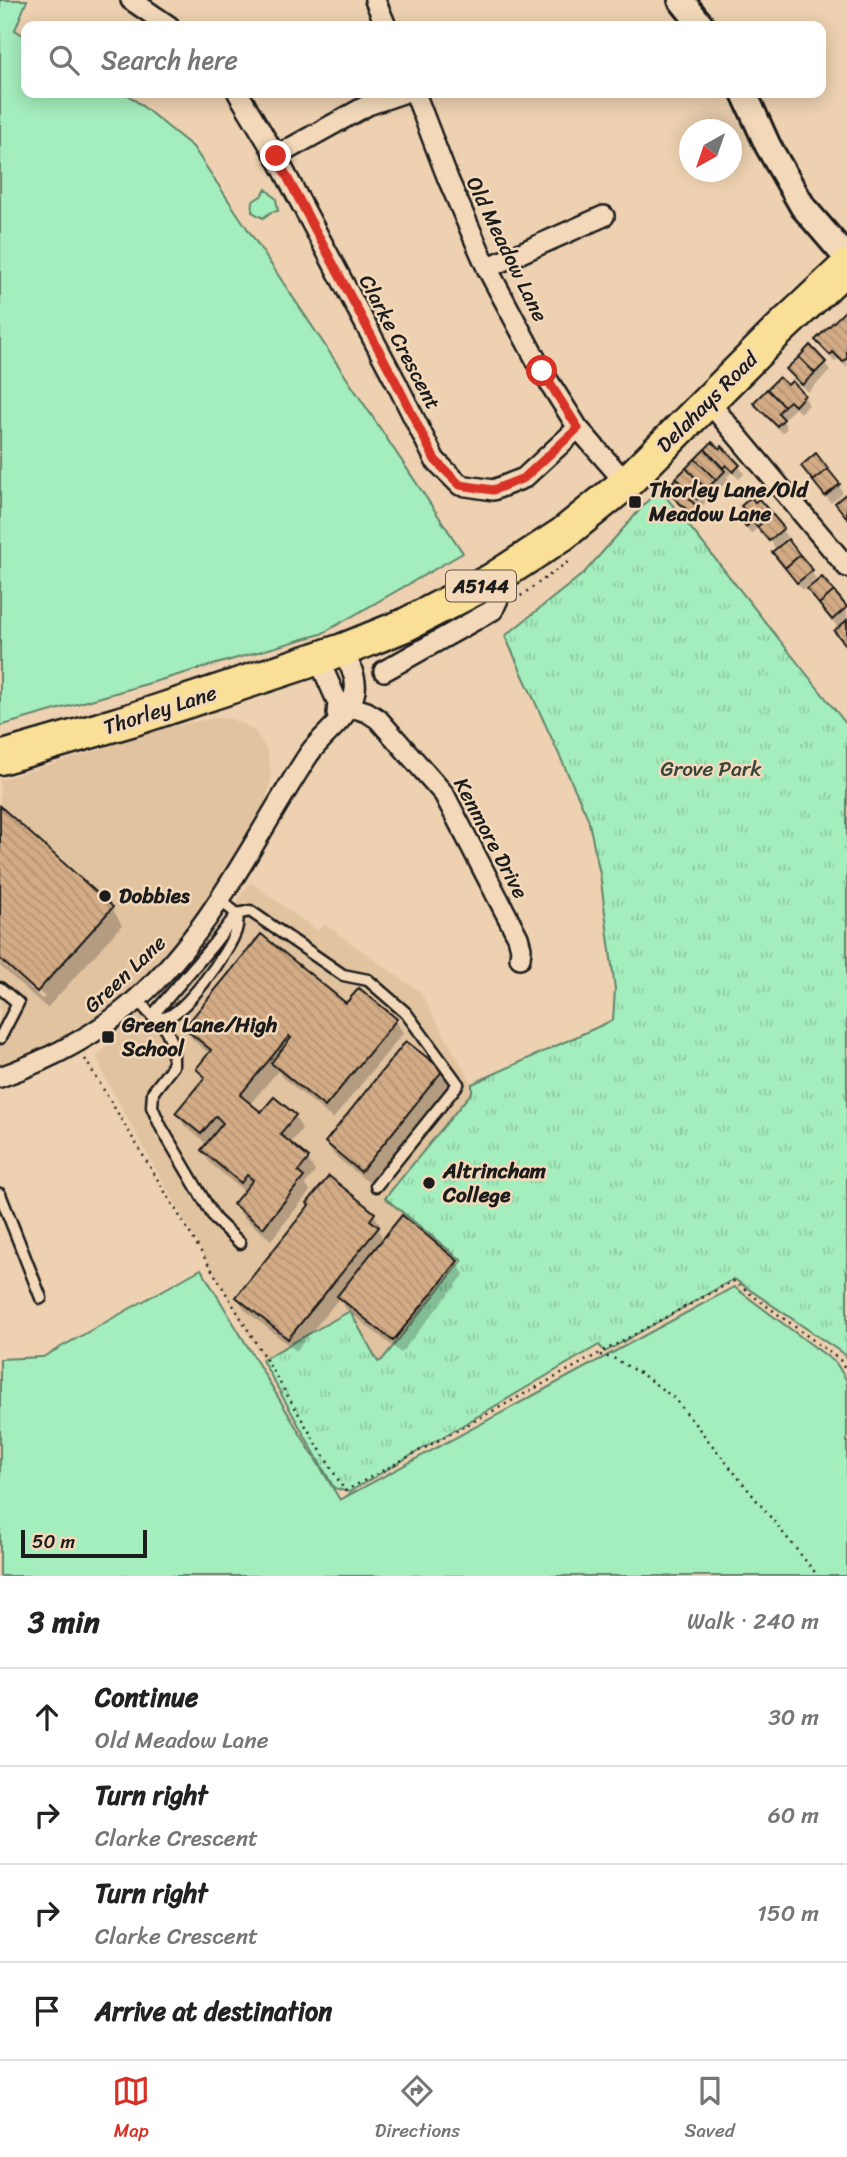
<!DOCTYPE html>
<html lang="en">
<head>
<meta charset="utf-8">
<style>
	:root { --surface:#fff; --page:#f2f2f2; --text:#222; --muted:#767676; --line:#e0e0e0; --accent:#d93025 }
	body { margin:0; font-family:Sriracha,sans-serif; background:var(--page); color:var(--text) }
	.compass { position:absolute; left:679px; top:119px; width:63px; height:63px; border-radius:50%; background:var(--surface); box-shadow:0 4px 18px #0003; rotate:220deg }
	.scale { position:absolute; left:21px; bottom:18px; width:126px; box-sizing:border-box; padding-left:7px; border:4px solid #1c1c1c; border-top:0; font-size:19px; line-height:24px; white-space:nowrap; color:#1c1c1c; -webkit-text-stroke:5px #f3d9ba; paint-order:stroke }
	.stop { position:absolute; width:21px; height:21px; margin:-16px; border:5px solid #d93025; border-radius:50%; background:#fff }
	.stop.end { background:#d93025; border-color:#fff; box-shadow:0 2px 7px #0008 }
	.list { margin:0; padding:0; list-style:none }
	h2 { display:flex; justify-content:space-between; align-items:center; height:91px; margin:0; padding:0 28px; font-size:30px }
	h2 small { font-size:23px; font-weight:400; color:var(--muted) }
	.list li { display:grid; grid-template-columns:46px 1fr auto; gap:21px; align-items:center; box-sizing:border-box; height:98px; padding:0 28px; border-top:2px solid var(--line) }
	.list b { display:block; font-size:26px; white-space:nowrap }
	.list p { margin:0; font-size:23px; white-space:nowrap; color:var(--muted) }
	.list em { font-size:23px; font-style:normal; color:var(--muted) }
	.icon { flex:none; width:38px; height:38px; fill:none; stroke:currentColor; stroke-width:2; stroke-linecap:round; stroke-linejoin:round }
	.map { position:relative; flex:none; width:847px; height:1576px; overflow:hidden }
	.search { position:absolute; background:var(--surface); box-shadow:0 4px 18px #0003; left:21px; right:21px; top:21px; height:77px; display:flex; align-items:center; gap:18px; box-sizing:border-box; padding:0 24px; border-radius:14px; color:var(--muted); font-size:26px }
	.sheet { height:483px; background:var(--surface) }
	nav { display:flex; justify-content:space-around; align-items:center; box-sizing:border-box; height:98px; border-top:2px solid var(--line); background:var(--surface); font-size:19px; color:var(--muted) }
	nav a { display:grid; justify-items:center; gap:4px }
	nav .on { color:var(--accent) }
	.map>svg:first-child { display:block }
</style>
</head>
<body>
<div class="map">
<svg width="847" height="1576" viewBox="0 0 847 1576">
	<defs>
		<pattern id="park-tufts" width="24" height="20" patternUnits="userSpaceOnUse" patternTransform="scale(1.75)"><rect width="24" height="20" fill="#a4edbc"/><path d="M3 7l-1-3M5 7V3M7 7l1-3M15 17l-1-3M17 17v-4M19 17l1-3" fill="none" stroke="#8dcba1"/></pattern>
		<pattern id="building-back-hatch" width="6" height="6" patternUnits="userSpaceOnUse" patternTransform="scale(1.75)"><rect width="6" height="6" fill="#d3ac86"/><path d="M-1 5l2 2M0 0l6 6M5-1l2 2" fill="none" stroke="#b59373"/></pattern>
	</defs>
	<rect width="100%" height="100%" fill="#edd1b0"/>
	<filter id="ink" filterUnits="userSpaceOnUse"><feTurbulence type="fractalNoise" baseFrequency=".0143" numOctaves="2"/><feDisplacementMap in="SourceGraphic" scale="14" xChannelSelector="R" yChannelSelector="G"/><feConvolveMatrix kernelMatrix="1 2 1 2 8 2 1 2 1" color-interpolation-filters="sRGB"/></filter>
	<g filter="url(#ink)">
		<path fill="#e1c3a0" d="M214 718 231 719 245 725 256 733 267 751 270 764 271 780 264 805 203 907 158 965 109 1007 56 1041 0 1065V780L93 752 157 730Z
			M250 882 318 931 324 924 420 992 472 1084 610 1021 605 1352 599 1345 349 1492 334 1488 105 1078 97 1057 118 1032 155 1003 180 978 213 937Z"/>
		<path fill="#a4edbc" stroke="#60846c" stroke-width="2" d="M0 0H27L15 30 26 37V93H126L193 147 463 553 321 634 0 726Z
			M266 189 276 199 278 211 271 212 263 218 252 212 253 201 261 196Z
			M201 1269 340 1500 734 1287 836 1363 847 1381V1576H0V1359L43 1357Z"/>
		<path fill="url(#park-tufts)" stroke="#60846c" stroke-width="2" d="M659 488 847 725V1359L845 1355 734 1279 605 1352 599 1345 349 1492 334 1488 262 1360 350 1311 378 1362 382 1360 462 1261 385 1198 472 1092V1084L613 1020 615 989 600 874 588 818 505 636 584 573Z"/>
		<path fill="#0003" d="M847 311V368L839 359 835 362 822 349 817 341Z
			M825 363 830 371 808 392 793 377 788 369Z
			M792 384 804 396 809 405 800 413 795 408 783 420 787 428 782 433 760 411 755 403 788 388Z
			M712 444 739 466 744 474 739 479 732 472 727 477 729 480 702 506 699 503 695 507 701 517 697 521 679 504 671 486Z
			M803 466 839 485 843 493 831 503Z
			M739 518 782 529 787 537 775 548 766 532 764 535 757 528 751 534Z
			M779 561 811 571 816 579 803 590Z
			M809 590 845 608 847 611V647L836 631 839 629Z
			M0 809 112 908 122 925 47 1008 0 966V962L42 999 45 997 0 957Z
			M359 990 396 1021 403 1033 333 1119 281 1076 278 1071 249 1105 261 1115 295 1116 302 1129 290 1144 308 1159 315 1172 305 1184 310 1191 271 1240 243 1217 235 1204 245 1192 210 1163 203 1151 208 1145 185 1126 178 1114 204 1081 198 1070 210 1054 194 1041 186 1028 347 1006Z
			M407 1043 442 1072 449 1084 369 1183 334 1155 327 1142Z
			M329 1178 374 1214 381 1227 379 1231 384 1240 457 1262 464 1275 401 1353 346 1309 340 1297 296 1351 245 1310 238 1297 310 1206Z"/>
		<path fill="url(#building-back-hatch)" stroke="#1c1c1c" stroke-width="2" d="M847 309V358L843 362 833 352 830 355 815 340Z
			M810 345 826 362 815 373 799 357Z
			M799 357 815 373 802 385 786 369Z
			M779 377 788 385 792 381 805 395 795 406 790 401 784 406 767 389Z
			M767 389 784 406 778 413 784 419 777 426 753 403Z
			M712 442 720 449 722 446 740 465 733 472 726 465 723 468 705 449Z
			M705 449 725 471 716 480 695 459Z
			M816 453 828 469 813 481 801 466Z
			M695 459 716 480 706 489 686 468Z
			M686 468 706 489 697 499 676 478Z
			M828 469 840 484 825 496 813 481Z
			M676 478 694 496 690 500 698 507 691 514 672 496 675 492 669 486Z
			M847 493V518L835 503Z
			M751 497 755 502 759 499 772 514 757 527 752 521 746 527 737 517 745 510 741 506Z
			M772 514 784 528 769 541 757 527Z
			M788 539 800 555 785 568 772 552Z
			M800 555 813 570 797 583 785 568Z
			M822 577 834 591 819 604 807 589Z
			M834 591 847 607 832 620 819 604Z
			M847 620V646L834 631Z
			M0 806 113 907 37 992 0 959Z
			M261 934 346 1003 359 988 397 1019 325 1107 271 1063 291 1038 289 1036 240 1095 261 1112 274 1097 296 1115 280 1134 309 1158 298 1172 304 1177 263 1228 233 1204 253 1180 247 1175 241 1183 201 1150 223 1123 216 1116 201 1134 175 1113 205 1077 196 1069 211 1050 184 1028Z
			M406 1041 443 1070 361 1172 325 1142Z
			M329 1176 375 1213 370 1220 379 1227 288 1339 236 1297 309 1205 307 1203Z
			M402 1215 458 1261 393 1341 337 1296Z"/>
		<g fill="none" stroke-linecap="round" stroke-linejoin="round">
			<g stroke="#1c1c1c" stroke-width="15">
				<path id="service" d="M0 988 18 1003 0 1038
					M138 999C144 1007 151 1019 163 1018 183 1017 230 950 236 930 238 924 238 920 237 914L220 900
					M152 1016 212 946 237 914 250 911 343 975 368 980 406 1013 458 1084 376 1186
					M161 1019 173 1044V1066L153 1092 152 1107 161 1127 215 1219 240 1243
					M0 1194 41 1298"/>
			</g>
			<g stroke="#1c1c1c" stroke-width="24">
				<path id="minor" d="M131 0 169 26
					M375 0 386 26
					M238 93 276 156 397 384 435 460 460 485 493 490 524 478 578 428
					M415 93 448 179 487 268 542 371 578 428 626 483
					M276 156 368 105 403 93
					M487 268 604 216
					M708 401 847 567
					M318 658 338 703 337 714
					M384 671 493 610 498 599 492 580
					M339 703 367 712 378 719 444 794 518 937 521 948 520 958
					M0 1077C51 1059 98 1035 138 998 213 930 254 838 309 754 323 734 348 719 354 695 359 680 349 664 343 650"/>
			</g>
			<g stroke="#1c1c1c" stroke-width="30">
				<path id="tertiary" d="M681 0 702 26
					M744 93 768 146 803 207 847 258"/>
			</g>
			<g stroke="#1c1c1c" stroke-width="37">
				<path id="primary" d="M0 758 131 720 343 650 405 625 492 580 563 534 626 483 778 331 847 266"/>
			</g>
			<path stroke="#1c1c1c" stroke-width="2.5" stroke-dasharray="2 5" stroke-linecap="butt" d="M515 600 569 561
				M85 1059 345 1491 733 1281 840 1360 847 1373
				M600 1355 615 1359 643 1375 674 1398 818 1576"/>
			<use href="#service" stroke="#f3d9ba" stroke-width="10"/>
			<use href="#minor" stroke="#f3d9ba" stroke-width="19"/>
			<use href="#tertiary" stroke="#f3d9ba" stroke-width="24"/>
			<use href="#primary" stroke="#fadf96" stroke-width="32"/>
		</g>
	</g>
	<g fill="none" stroke-linecap="round" stroke-linejoin="round" filter="url(#ink)">
		<path stroke="#d93025" stroke-width="9" d="M276 156 397 384 435 460 460 485 493 490 524 478 578 428 542 371"/>
	</g>
	<g fill="#1c1c1c" stroke="#f3d9ba" stroke-width="2.5">
		<rect x="628" y="495" width="14" height="14" rx="3.5"/>
		<circle cx="105" cy="896" r="7"/>
		<rect x="101" y="1030" width="14" height="14" rx="3.5"/>
		<circle cx="429" cy="1183" r="7"/>
	</g>
	<g text-anchor="middle" stroke-width="5" stroke-linejoin="round" paint-order="stroke">
		<rect fill="#f3d9ba" stroke="#5c554b" stroke-width="2" x="446" y="570.5" width="70" height="31" rx="5"/>
		<g font-size="19" font-weight="bold" fill="#1c1c1c">
			<text x="481" y="593">A5144</text>
		</g>
		<g font-size="21" fill="#1c1c1c" stroke="#f3d9ba">
			<text transform="translate(507 249) rotate(64)" y="7">Old Meadow Lane</text>
			<text transform="translate(400 342) rotate(62)" y="7">Clarke Crescent</text>
			<text transform="translate(707 402) rotate(-45)" y="7">Delahays Road</text>
			<text transform="translate(160 710) rotate(-18)" y="7">Thorley Lane</text>
			<text transform="translate(491 838) rotate(62)" y="7">Kenmore Drive</text>
			<text transform="translate(125 974) rotate(-43)" y="7">Green Lane</text>
		</g>
		<g font-size="21" font-weight="bold" fill="#1c1c1c" stroke="#f3d9ba" text-anchor="start">
			<text x="649" y="497">Thorley Lane/Old<tspan x="649" dy="24">Meadow Lane</tspan></text>
			<text x="119" y="903">Dobbies</text>
			<text x="122" y="1032">Green Lane/High<tspan x="122" dy="24">School</tspan></text>
			<text x="443" y="1178">Altrincham<tspan x="443" dy="24">College</tspan></text>
		</g>
		<g font-size="21" fill="#37463c" stroke="#f3d9ba">
			<text x="711" y="776">Grove Park</text>
		</g>
	</g>
</svg>
<svg class="compass" viewBox="-18 -18 36 36"><path d="M0-13l5 13h-10z" fill="#e53935"/><path d="M0 13l5-13h-10z" fill="#767676"/></svg>
<div class="scale">50 m</div>
<div class="stop" style="left:542px;top:371px"></div>
<div class="stop end" style="left:276px;top:156px"></div>
<div class="search"><svg class="icon" aria-label="search" viewBox="0 0 24 24"><circle cx="10" cy="10" r="6"/><path d="M15 15l6 6"/></svg>Search here</div>
</div>
<section class="sheet">
<h2>3 min<small>Walk · 240 m</small></h2>
<ul class="list">
<li><svg class="icon" aria-label="ahead" viewBox="0 0 24 24"><path d="M12 20V5M6 11l6-6 6 6"/></svg><div><b>Continue</b><p>Old Meadow Lane</p></div><em>30 m</em></li>
<li><svg class="icon" aria-label="right" viewBox="0 0 24 24"><path d="M7 20v-9h11M14 6l5 5-5 5"/></svg><div><b>Turn right</b><p>Clarke Crescent</p></div><em>60 m</em></li>
<li><svg class="icon" aria-label="right" viewBox="0 0 24 24"><path d="M7 20v-9h11M14 6l5 5-5 5"/></svg><div><b>Turn right</b><p>Clarke Crescent</p></div><em>150 m</em></li>
<li><svg class="icon" aria-label="arrive" viewBox="0 0 24 24"><path d="M6 21V4h12l-3 4 3 4H6"/></svg><div><b>Arrive at destination</b></div></li>
</ul>
</section>
<nav>
<a class="on"><svg class="icon" aria-label="map" viewBox="0 0 24 24"><path d="M3 6l6-2 6 2 6-2v14l-6 2-6-2-6 2zM9 4v14M15 6v14"/></svg>Map</a>
<a><svg class="icon" aria-label="directions" viewBox="0 0 24 24"><path d="M12 3l9 9-9 9-9-9zM9 14v-3h6M13 9l2 2-2 2"/></svg>Directions</a>
<a><svg class="icon" aria-label="saved" viewBox="0 0 24 24"><path d="M7 4h10v16l-5-4-5 4z"/></svg>Saved</a>
</nav>
</body>
</html>
